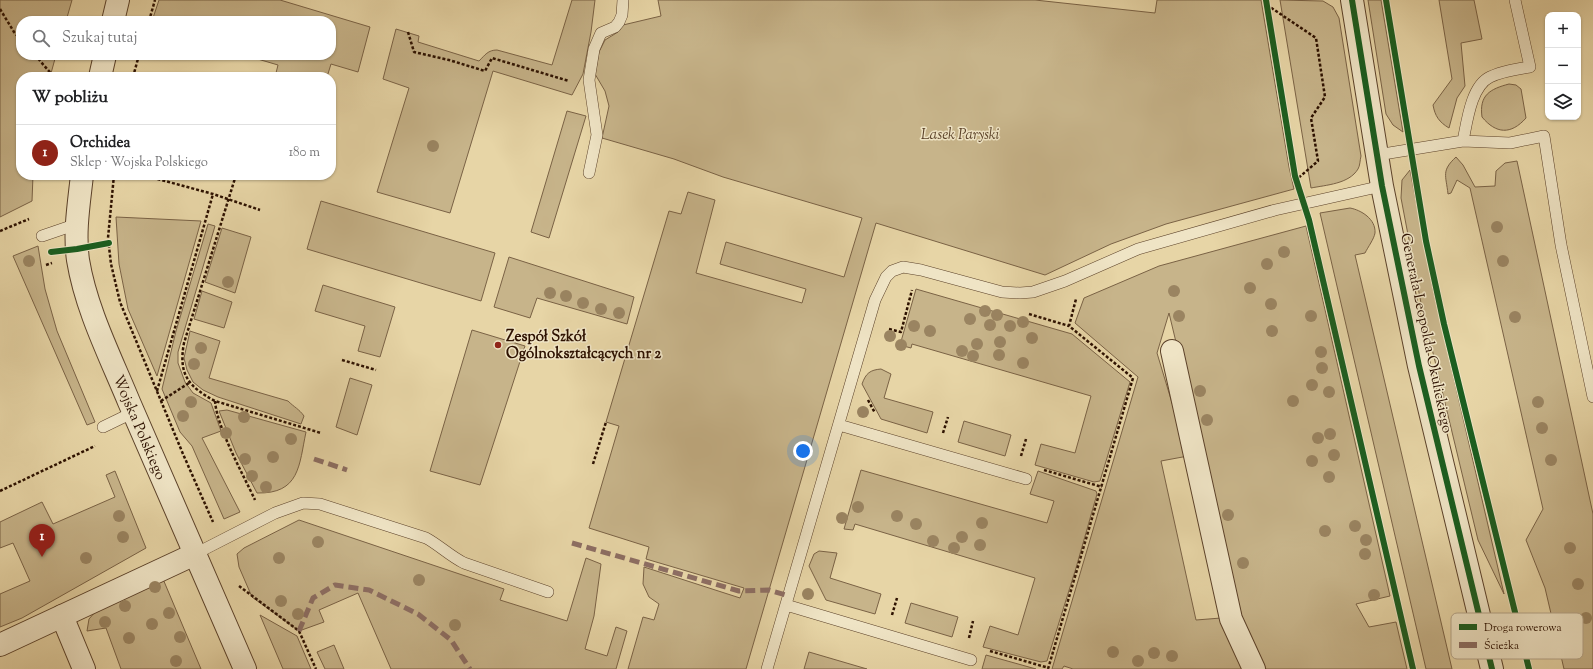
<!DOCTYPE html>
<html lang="pl">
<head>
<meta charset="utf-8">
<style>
	:root { --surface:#fff; --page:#f2f2f2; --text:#202124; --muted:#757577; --line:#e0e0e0; --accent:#8f2418 }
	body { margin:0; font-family:"Sorts Mill Goudy",serif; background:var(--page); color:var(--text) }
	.controls { position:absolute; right:12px; top:12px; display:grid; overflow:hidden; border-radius:8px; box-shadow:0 1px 3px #0004 }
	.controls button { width:36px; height:36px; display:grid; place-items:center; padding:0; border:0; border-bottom:1px solid var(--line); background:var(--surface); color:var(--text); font:20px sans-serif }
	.you { position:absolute; left:803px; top:451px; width:14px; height:14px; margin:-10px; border:3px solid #fff; border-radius:50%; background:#1a73e8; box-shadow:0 0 0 6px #1a73e833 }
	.badge { display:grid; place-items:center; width:26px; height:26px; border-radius:50%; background:var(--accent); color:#fff; font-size:13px; font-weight:700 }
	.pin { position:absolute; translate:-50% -33px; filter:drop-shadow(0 1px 2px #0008) }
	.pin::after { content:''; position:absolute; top:21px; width:14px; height:12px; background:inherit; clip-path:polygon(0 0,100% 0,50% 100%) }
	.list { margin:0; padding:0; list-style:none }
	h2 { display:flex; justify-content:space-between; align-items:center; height:52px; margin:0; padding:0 16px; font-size:17px }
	h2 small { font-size:13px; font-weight:400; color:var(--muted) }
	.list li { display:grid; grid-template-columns:26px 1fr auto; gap:12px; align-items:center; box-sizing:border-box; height:56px; padding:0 16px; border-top:1px solid var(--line) }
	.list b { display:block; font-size:15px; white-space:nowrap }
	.list p { margin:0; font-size:13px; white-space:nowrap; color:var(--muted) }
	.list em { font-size:13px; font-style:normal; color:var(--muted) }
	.icon { flex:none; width:22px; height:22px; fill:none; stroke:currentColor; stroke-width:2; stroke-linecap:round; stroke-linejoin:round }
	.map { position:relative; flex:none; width:1593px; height:669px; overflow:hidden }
	.search { position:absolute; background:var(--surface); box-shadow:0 1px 3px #0004; left:16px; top:16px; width:320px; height:44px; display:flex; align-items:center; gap:10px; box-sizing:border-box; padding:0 14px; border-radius:16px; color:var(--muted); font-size:15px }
	.panel { position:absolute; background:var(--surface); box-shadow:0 1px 3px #0004; left:16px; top:72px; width:320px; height:108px; border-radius:16px }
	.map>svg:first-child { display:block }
</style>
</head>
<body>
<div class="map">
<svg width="1593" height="669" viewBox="0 0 1593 669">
	<rect width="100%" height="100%" fill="#e7d5a6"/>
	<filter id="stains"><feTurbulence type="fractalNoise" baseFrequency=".005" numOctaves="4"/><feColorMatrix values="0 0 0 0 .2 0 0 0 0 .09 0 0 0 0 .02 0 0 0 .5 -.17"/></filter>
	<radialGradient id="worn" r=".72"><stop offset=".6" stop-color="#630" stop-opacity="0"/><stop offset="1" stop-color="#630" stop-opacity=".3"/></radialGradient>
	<path fill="#c7b48a" stroke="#7a6245" d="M0 0H72L66 21H21V55H56L50 77H21V175H33L32 201 0 217Z
		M159 0H280L370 27 358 72 331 64 327 77H275L278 65 244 55H331V21H152Z
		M572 0H595L591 32 583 74 572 95 493 71 450 213 377 192 409 88 383 79 396 29 419 36 418 42 479 61C485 55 488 50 497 50L552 65Z
		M658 0H1035L1155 13 1157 0H1261L1289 167 1294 189 1166 224 1111 244 1045 275 876 223 746 669H628L643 617 654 620 659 604 649 597 643 584 644 567 740 598 744 588 646 559 649 547 589 528 619 426 606 422 669 211 681 214 688 192 715 200 696 273 802 303 806 289 720 264 726 242 844 277 862 218 723 177 674 159 602 138 609 106 605 91 595 74 599 52 605 40 618 32 623 25 661 16Z
		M1280 0 1323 1 1333 7 1339 18 1361 156C1360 160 1360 166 1358 169 1349 184 1326 185 1311 188Z
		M1368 0H1381L1403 132 1393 125 1386 114Z
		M1439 0H1474L1482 39 1461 43 1465 86 1457 98 1449 128C1439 122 1435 116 1433 105L1452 79Z
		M1509 84 1516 85 1521 89 1526 118C1511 135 1496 134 1482 117 1479 95 1490 89 1509 84Z
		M567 111 586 116 549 238 531 232Z
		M1456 157 1463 165 1475 187 1495 186 1496 171 1505 163 1517 161 1593 514V669H1564L1545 588 1526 540 1543 509 1470 188 1457 180 1451 193 1448 194C1446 175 1441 171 1456 157Z
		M1410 170 1433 289 1504 594 1478 540 1421 303 1401 198 1402 180Z
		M321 201 495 253 481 301 307 249Z
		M1350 208C1361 210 1376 219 1375 233 1374 239 1368 247 1365 253L1355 255 1452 669H1426L1320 213Z
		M116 217 201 221 157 376 128 309 119 264Z
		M208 224 215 226 178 352V363L185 382 193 393 211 403 221 431 202 438 240 512 224 519 192 446 180 432 162 389 176 331Z
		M1306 226 1390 596 1356 604 1369 627 1396 622 1407 669H1266L1242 617 1169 313 1157 353 1188 456 1161 461 1196 620 1221 618 1242 669H1073L1064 666 1062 669H1052L1138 377 1075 323 1084 298 1159 266Z
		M222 228 251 237 235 293 205 282Z
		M38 246 45 289 57 331 95 422 87 425 13 256Z
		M509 257 634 297 627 324 537 298 530 318 494 307Z
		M323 285 395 307 380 357 358 351 365 326 315 311Z
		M916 289 1072 334 1130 382 1100 481 1094 482 1035 465 1041 444 1075 453 1091 396 912 344 911 348 900 345Z
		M202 291 232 302 224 328 194 319Z
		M472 330 525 346 480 485 430 471Z
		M190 331 220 341 209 378 288 401C294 407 299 409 304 416L301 424 218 397 203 390 193 382 187 370 184 358Z
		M881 369 891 374 884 398 933 412 927 433 881 419 862 384C866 373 870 370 881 369Z
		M350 378 372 385 357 435 336 427Z
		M227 410 306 432C299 465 300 494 257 493L236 453 219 411Z
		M964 421 1011 435 1005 456 958 442Z
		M861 470 1047 523 1054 501 1030 494 1038 471 1096 491 1097 494 1076 568 1047 661 1041 662 983 647 990 626 1018 635 1035 578 855 524 853 530 844 529Z
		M115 471 146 548 22 618 0 627V594L30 581 13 543 0 548V522L42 502 53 524 115 497 106 475Z
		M299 520 504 589 500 600 567 621 586 558 601 564 594 616 585 649 607 656 616 627 627 631 616 669H391L358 593 319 610 324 622 299 631 252 597 239 567 237 554 244 548Z
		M819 551 837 553 830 578 881 594 875 614 826 600 809 566 814 554Z
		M163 579 201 669H121L106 628 87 631 89 619 96 611Z
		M911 603 958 617 952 637 905 623Z
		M260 615 297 636 311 669H283Z
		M334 645 344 669H325L317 652Z
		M809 652 867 669H804Z
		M986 655 1036 669H982Z"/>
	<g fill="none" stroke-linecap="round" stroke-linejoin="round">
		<g stroke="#5c422a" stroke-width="12">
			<path id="service" d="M1463 141C1467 122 1471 86 1490 77 1502 71 1516 69 1530 67L1515 0
				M1377 155 1463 141 1510 143 1544 136 1561 245 1593 397
				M589 173 597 135 589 80 594 49 601 33 615 27 619 22 622 15 623 0
				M42 236 77 224
				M839 425 1026 479
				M103 427 134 412
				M195 554 275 513 303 503 320 504 426 538C439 545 450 556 464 563L548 592
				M786 605 971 660
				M767 669 875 300 886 277 892 271 903 267 921 270 1002 292 1020 293 1033 292 1065 281 1138 249 1275 210 1382 186"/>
		</g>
		<g stroke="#5c422a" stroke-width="24">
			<g id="minor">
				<path d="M113 21 118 0"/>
				<path d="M100 77 105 55"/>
				<path id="s1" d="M82 175C79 203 74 232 78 260 86 309 110 356 129 402 167 491 206 580 245 669"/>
				<path d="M1172 351 1231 619 1254 669"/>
				<path d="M62 616 84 669"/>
				<path d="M0 645 195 554"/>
			</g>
		</g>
		<g stroke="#5c422a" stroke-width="24">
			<path id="tertiary" d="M1352 0 1382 186 1419 366 1492 669"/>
		</g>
		<path stroke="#2d1100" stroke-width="2.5" stroke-dasharray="3 2" stroke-linecap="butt" d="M1267 5 1316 38 1325 97 1311 118 1318 161 1296 180
			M0 9 14 32 21 40
			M149 21 155 0
			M408 32 414 52 449 60 485 71 492 58 569 81
			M35 55 54 77
			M133 77 139 55
			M114 175 108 238 111 264 120 302 183 454 213 522
			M143 175 213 194 260 210
			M236 175 184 343C178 375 189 387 215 401L321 433
			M0 231 29 219
			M46 265 52 263
			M1029 314 1069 326
			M889 329 901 332 912 290
			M342 360 376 370
			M157 391 213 194
			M868 400 875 413
			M161 401 189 383
			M215 401C217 428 243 474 255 500
			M943 433 948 417
			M1021 456 1026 439
			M593 464 606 422
			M1044 470 1102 487
			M0 491 95 446
			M239 586 299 631 316 669
			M892 615 897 598
			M969 638 973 621
			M990 651 1049 668
			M1048 669 1133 378 1069 326 1076 299"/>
		<use href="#service" stroke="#efe4c5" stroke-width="11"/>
		<use href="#minor" stroke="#efe4c5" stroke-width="22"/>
		<use href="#tertiary" stroke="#efe4c5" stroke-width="22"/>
		<path stroke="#8d6e63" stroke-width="5" stroke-dasharray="10 5" stroke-linecap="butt" d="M314 459 347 470
			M572 543 739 591 769 590 789 596
			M299 631 313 598 335 585 369 590 418 614 451 640 470 669"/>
		<g stroke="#efe4c5" stroke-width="8">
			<path id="cycleway" d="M1266 0 1295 176 1309 220 1413 669
				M1352 0 1382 186 1419 366 1492 669
				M1386 0 1426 241 1444 324 1529 669
				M51 252 77 249 109 243"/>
		</g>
		<use href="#cycleway" stroke="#1b5e20" stroke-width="6"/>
	</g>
	<g fill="#9a8461">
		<circle cx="433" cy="146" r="6"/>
		<circle cx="1497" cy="227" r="6"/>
		<circle cx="1284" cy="252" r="6"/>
		<circle cx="29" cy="261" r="6"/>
		<circle cx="1503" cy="261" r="6"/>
		<circle cx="1267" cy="264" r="6"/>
		<circle cx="228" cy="282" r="6"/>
		<circle cx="1250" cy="288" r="6"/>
		<circle cx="1174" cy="291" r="6"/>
		<circle cx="550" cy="293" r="6"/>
		<circle cx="566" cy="296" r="6"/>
		<circle cx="583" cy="303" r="6"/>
		<circle cx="1271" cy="304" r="6"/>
		<circle cx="601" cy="309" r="6"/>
		<circle cx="985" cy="311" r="6"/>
		<circle cx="619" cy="313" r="6"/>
		<circle cx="997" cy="315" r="6"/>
		<circle cx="1179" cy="316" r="6"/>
		<circle cx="1311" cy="316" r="6"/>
		<circle cx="1515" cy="317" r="6"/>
		<circle cx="970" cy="319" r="6"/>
		<circle cx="1023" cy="322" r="6"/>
		<circle cx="990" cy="325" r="6"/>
		<circle cx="914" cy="326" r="6"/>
		<circle cx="1010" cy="326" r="6"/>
		<circle cx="930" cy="331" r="6"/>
		<circle cx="1272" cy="331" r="6"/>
		<circle cx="890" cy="336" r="6"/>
		<circle cx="1032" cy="338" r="6"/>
		<circle cx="1000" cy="342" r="6"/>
		<circle cx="977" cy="344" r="6"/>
		<circle cx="901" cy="345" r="6"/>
		<circle cx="201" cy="348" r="6"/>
		<circle cx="962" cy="351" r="6"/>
		<circle cx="1321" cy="352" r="6"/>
		<circle cx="999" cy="355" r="6"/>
		<circle cx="973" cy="356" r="6"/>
		<circle cx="1023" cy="363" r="6"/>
		<circle cx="194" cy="364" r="6"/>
		<circle cx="1322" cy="368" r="6"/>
		<circle cx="1312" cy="385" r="6"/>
		<circle cx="1200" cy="391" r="6"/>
		<circle cx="1329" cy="392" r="6"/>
		<circle cx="1293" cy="401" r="6"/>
		<circle cx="191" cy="402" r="6"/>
		<circle cx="1538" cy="402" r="6"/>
		<circle cx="863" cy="412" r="6"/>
		<circle cx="183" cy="416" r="6"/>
		<circle cx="244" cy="417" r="6"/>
		<circle cx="1207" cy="420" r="6"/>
		<circle cx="1542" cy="428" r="6"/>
		<circle cx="226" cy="433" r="6"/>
		<circle cx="1330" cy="434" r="6"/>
		<circle cx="1318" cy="438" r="6"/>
		<circle cx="291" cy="439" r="6"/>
		<circle cx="1334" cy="455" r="6"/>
		<circle cx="273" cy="457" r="6"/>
		<circle cx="245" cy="459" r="6"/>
		<circle cx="1551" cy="460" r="6"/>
		<circle cx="1312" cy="461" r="6"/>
		<circle cx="252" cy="476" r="6"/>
		<circle cx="1329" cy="477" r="6"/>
		<circle cx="266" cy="487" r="6"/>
		<circle cx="858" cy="507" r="6"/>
		<circle cx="1228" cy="515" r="6"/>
		<circle cx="119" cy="516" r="6"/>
		<circle cx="897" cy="516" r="6"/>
		<circle cx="842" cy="518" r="6"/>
		<circle cx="982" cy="523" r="6"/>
		<circle cx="916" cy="524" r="6"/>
		<circle cx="1355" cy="526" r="6"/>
		<circle cx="1325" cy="531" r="6"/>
		<circle cx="123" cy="537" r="6"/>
		<circle cx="962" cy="537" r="6"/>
		<circle cx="1366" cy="540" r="6"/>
		<circle cx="933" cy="541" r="6"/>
		<circle cx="318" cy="542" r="6"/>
		<circle cx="980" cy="545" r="6"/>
		<circle cx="954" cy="548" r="6"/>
		<circle cx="1570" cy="548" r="6"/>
		<circle cx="1365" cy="554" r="6"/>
		<circle cx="86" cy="558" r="6"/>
		<circle cx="279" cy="558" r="6"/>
		<circle cx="1243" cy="563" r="6"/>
		<circle cx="419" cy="580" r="6"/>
		<circle cx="1578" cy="584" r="6"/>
		<circle cx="155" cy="587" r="6"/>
		<circle cx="808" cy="594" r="6"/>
		<circle cx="1374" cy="595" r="6"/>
		<circle cx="281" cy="601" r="6"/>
		<circle cx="125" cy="606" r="6"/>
		<circle cx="169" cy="613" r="6"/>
		<circle cx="298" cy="614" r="6"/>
		<circle cx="1586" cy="618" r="6"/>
		<circle cx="105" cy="622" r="6"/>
		<circle cx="152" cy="624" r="6"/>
		<circle cx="455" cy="625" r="6"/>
		<circle cx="180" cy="637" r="6"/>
		<circle cx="129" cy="638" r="6"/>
		<circle cx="1113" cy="652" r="6"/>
		<circle cx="1154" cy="653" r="6"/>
		<circle cx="1172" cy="656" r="6"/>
		<circle cx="176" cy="661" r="6"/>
		<circle cx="1138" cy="661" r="6"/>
	</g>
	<circle fill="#8f2418" stroke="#efe4c5" stroke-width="1.5" cx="498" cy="345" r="4"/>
	<g text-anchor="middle" stroke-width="3" stroke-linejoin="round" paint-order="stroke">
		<g font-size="15" font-style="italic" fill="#5b4229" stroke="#efe4c5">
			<text x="960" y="139">Lasek Paryski</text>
		</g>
		<g font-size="15" fill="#2d1100" stroke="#efe4c5">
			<text transform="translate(1427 333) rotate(78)" y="5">Generała Leopolda Okulickiego</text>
			<text dy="5" stroke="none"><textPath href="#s1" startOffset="264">Wojska Polskiego</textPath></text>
		</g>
		<g font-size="15" font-weight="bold" fill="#2d1100" stroke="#efe4c5" text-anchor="start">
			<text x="506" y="341">Zespół Szkół<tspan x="506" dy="17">Ogólnokształcących nr 2</tspan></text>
		</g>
	</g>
	<rect x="1451" y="613" width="132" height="46" rx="6" fill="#efe4c5" stroke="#b5a58a" stroke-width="1"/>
	<rect x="1459" y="624" width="18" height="6" fill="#1b5e20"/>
	<rect x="1459" y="642" width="18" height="6" fill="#8d6e63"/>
	<g font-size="11" fill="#2d1100">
		<text x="1484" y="631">Droga rowerowa</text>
		<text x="1484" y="649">Ścieżka</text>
	</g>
	<rect width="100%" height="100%" filter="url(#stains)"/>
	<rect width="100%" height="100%" fill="url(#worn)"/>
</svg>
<div class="controls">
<button>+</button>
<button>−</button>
<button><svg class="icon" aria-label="layers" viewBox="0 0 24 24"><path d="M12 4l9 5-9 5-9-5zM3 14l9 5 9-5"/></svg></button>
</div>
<div class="you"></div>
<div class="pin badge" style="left:42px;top:557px">1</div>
<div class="search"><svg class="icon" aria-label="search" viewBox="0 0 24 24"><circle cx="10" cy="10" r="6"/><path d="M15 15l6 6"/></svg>Szukaj tutaj</div>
<section class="panel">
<h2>W pobliżu<small></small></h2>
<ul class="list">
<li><span class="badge">1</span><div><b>Orchidea</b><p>Sklep · Wojska Polskiego</p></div><em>180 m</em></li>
</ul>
</section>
</div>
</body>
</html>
